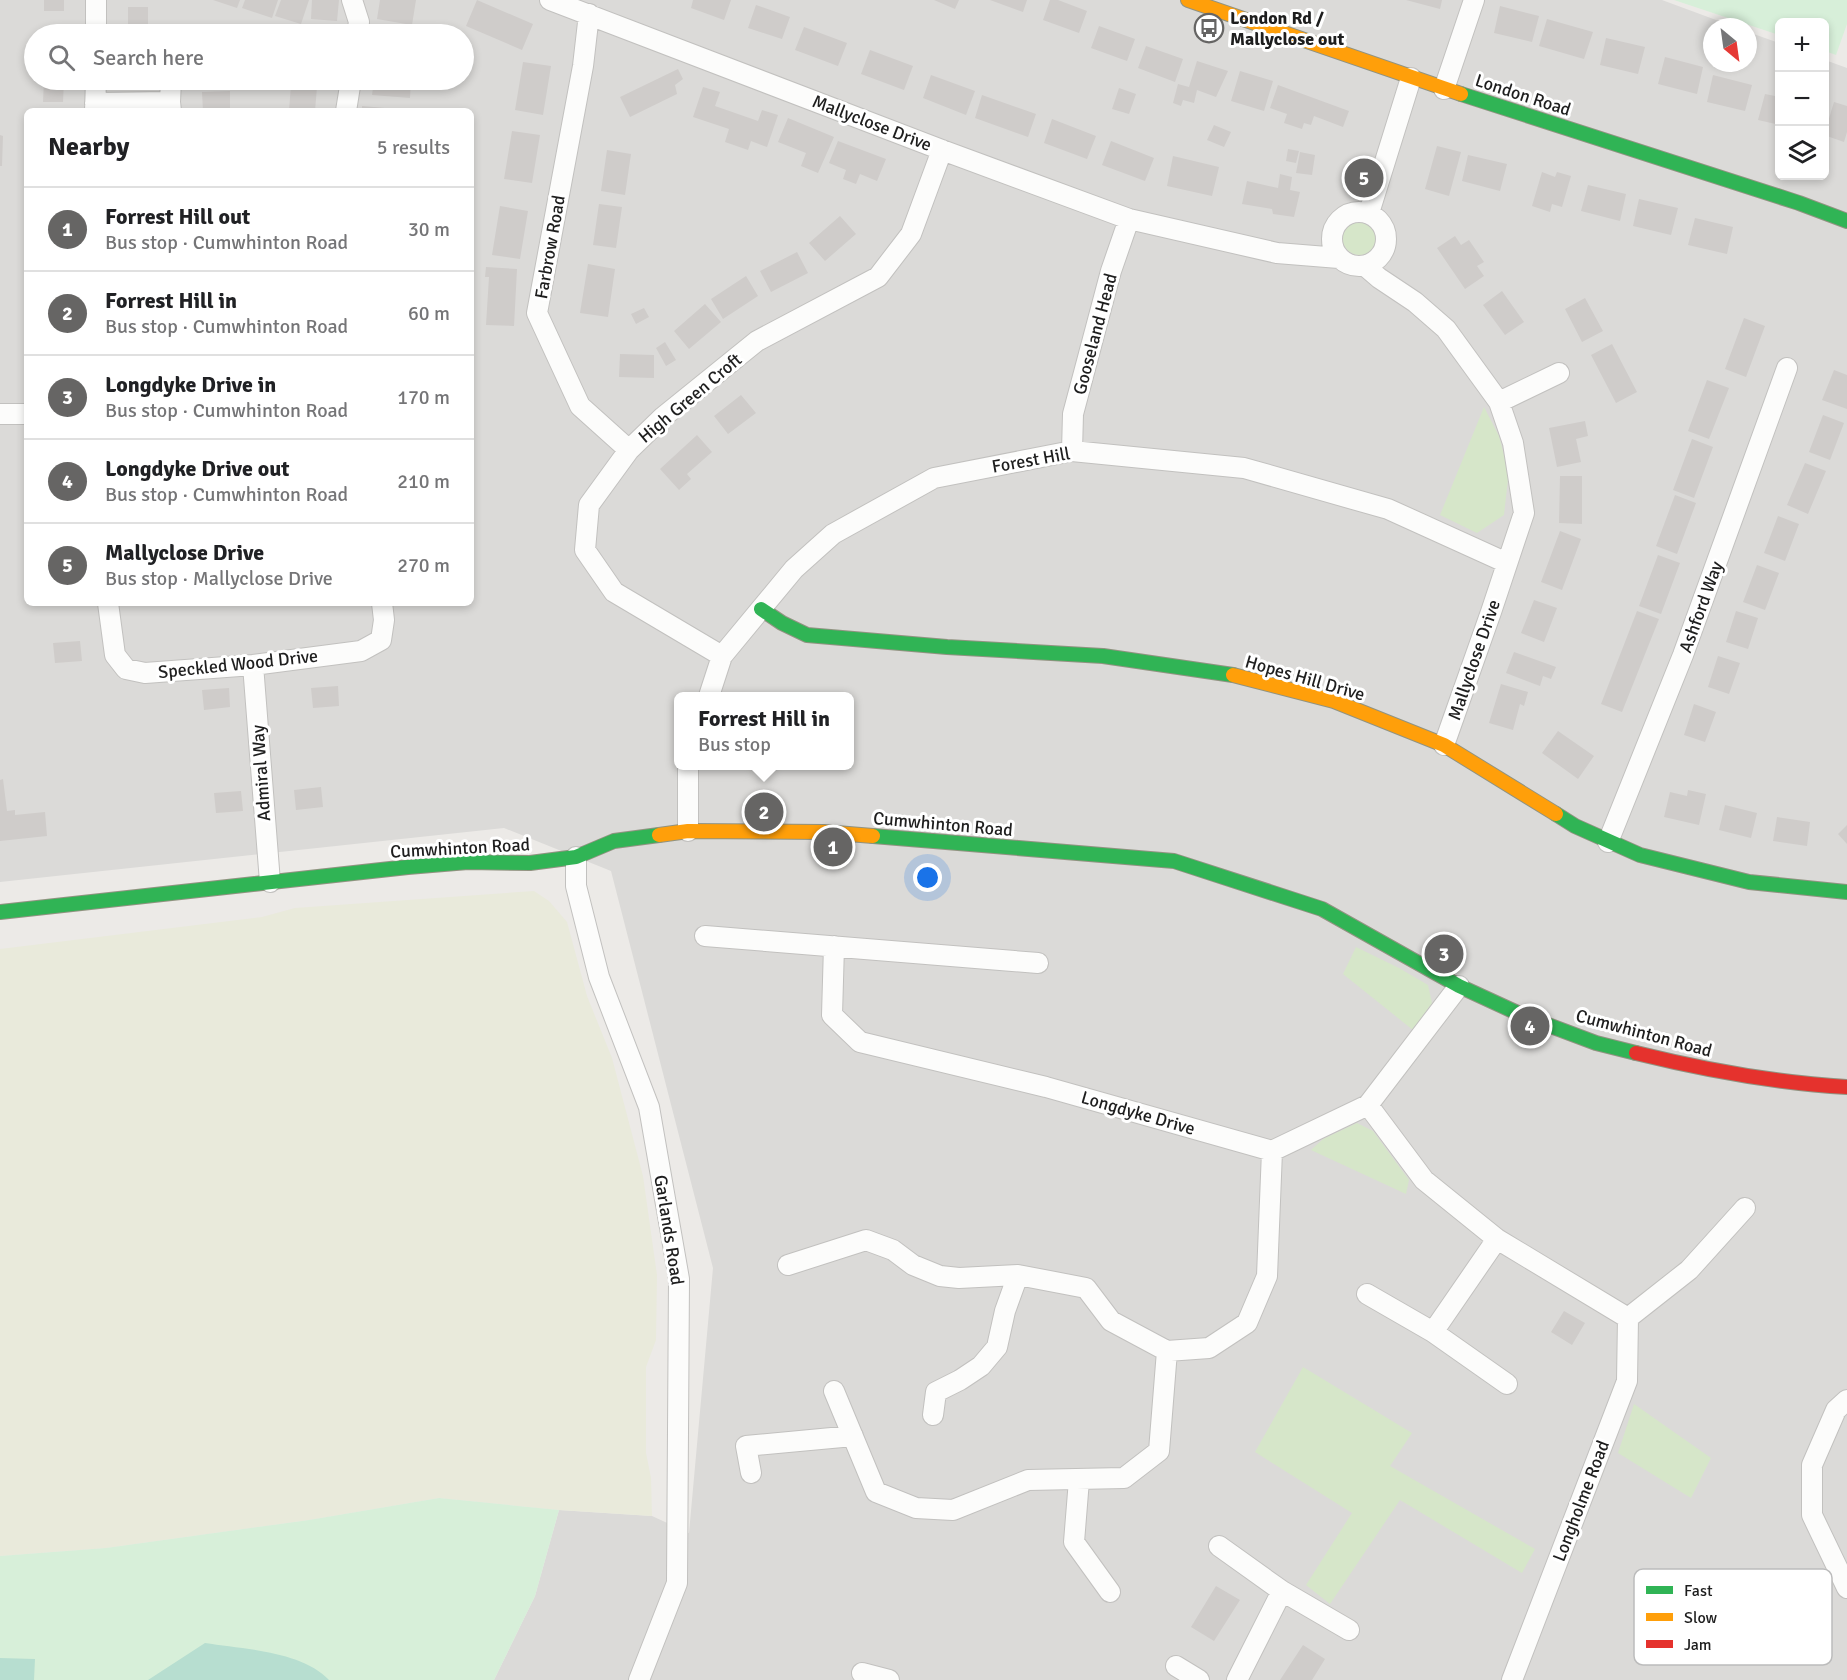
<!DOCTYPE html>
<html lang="en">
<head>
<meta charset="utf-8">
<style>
	:root { --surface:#fff; --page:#f6f6f6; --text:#202124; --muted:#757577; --line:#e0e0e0; --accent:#666564 }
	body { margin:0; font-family:Signika,sans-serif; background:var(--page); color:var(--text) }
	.controls { position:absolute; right:18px; top:18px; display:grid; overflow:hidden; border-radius:9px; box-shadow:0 3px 9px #0003 }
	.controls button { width:54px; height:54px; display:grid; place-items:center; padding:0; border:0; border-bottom:2px solid var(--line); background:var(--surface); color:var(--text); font:30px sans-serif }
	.compass { position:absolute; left:1703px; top:18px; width:54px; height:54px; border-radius:50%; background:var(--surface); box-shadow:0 3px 9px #0003; rotate:151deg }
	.you { position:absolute; left:928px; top:878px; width:21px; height:21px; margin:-15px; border:4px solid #fff; border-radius:50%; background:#1a73e8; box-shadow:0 0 0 9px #1a73e833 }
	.badge { display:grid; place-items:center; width:39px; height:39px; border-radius:50%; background:var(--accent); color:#fff; font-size:20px; font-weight:700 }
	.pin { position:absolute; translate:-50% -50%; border:3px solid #fff; box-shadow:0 2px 6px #0006 }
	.popup { position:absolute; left:674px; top:692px; width:180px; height:78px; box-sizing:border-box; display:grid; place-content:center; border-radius:9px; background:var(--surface); filter:drop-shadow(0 2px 4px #0005); font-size:20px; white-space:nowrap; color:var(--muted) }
	.popup b { font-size:22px; color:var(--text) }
	.popup::after { content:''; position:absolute; left:50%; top:100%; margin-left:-12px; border:12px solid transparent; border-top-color:var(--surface) }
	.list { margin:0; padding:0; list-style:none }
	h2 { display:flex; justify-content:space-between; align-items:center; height:78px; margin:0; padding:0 24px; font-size:26px }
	h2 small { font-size:20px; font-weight:400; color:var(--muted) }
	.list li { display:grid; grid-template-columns:39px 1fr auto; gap:18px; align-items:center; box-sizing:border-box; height:84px; padding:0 24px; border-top:2px solid var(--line) }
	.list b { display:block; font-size:22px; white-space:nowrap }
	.list p { margin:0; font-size:20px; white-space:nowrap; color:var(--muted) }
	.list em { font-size:20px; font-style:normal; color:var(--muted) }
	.icon { flex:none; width:33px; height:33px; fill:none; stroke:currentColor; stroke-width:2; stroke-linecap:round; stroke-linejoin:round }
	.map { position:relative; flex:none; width:1847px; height:1680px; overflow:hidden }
	.search { position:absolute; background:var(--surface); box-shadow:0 3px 9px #0003; left:24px; top:24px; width:450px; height:66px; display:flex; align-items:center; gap:15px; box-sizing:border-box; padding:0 21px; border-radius:33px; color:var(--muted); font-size:22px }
	.panel { position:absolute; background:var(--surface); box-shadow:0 3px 9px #0003; left:24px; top:108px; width:450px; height:498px; border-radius:9px }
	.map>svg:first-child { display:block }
</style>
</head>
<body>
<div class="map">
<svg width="1847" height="1680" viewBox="0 0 1847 1680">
	<rect width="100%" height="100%" fill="#eceae7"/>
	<path fill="#dbdad8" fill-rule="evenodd" d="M0 0H1662L1735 27H1712V63H1748V32L1779 43 1780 176H1824L1825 60 1847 68V1680H494L535 1596 559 1510 652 1516 689 1533 713 1268 611 871 504 828 0 882ZM34 34H464V80H34ZM27 111H471V603H27ZM678 696H849V766H678Z"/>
	<path fill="#e9eadb" d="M534 891 549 901 567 922 587 996 612 1058 643 1176 657 1275 656 1340 646 1367V1453L651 1478 652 1516 559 1510 439 1498 309 1520 106 1548 0 1556V949L262 917 295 908Z"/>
	<path fill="#d6e6c9" d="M1342 237a18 18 0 1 1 36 0a18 18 0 1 1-36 0Z
		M1484 407 1499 436 1505 459 1508 479 1504 515 1477 533 1440 515Z
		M1356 947 1399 968 1428 985 1432 1003 1413 1030 1343 974Z
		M1357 1123 1373 1131 1409 1180 1406 1194 1311 1150 1323 1139Z
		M1303 1367 1412 1433 1390 1466 1535 1549 1522 1573 1400 1500 1330 1604 1306 1585 1352 1513 1255 1452Z
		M1634 1404 1711 1458 1691 1498 1618 1453Z"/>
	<path fill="#d7efd9" d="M1674 0H1847V24L1836 55 1825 51 1824 22H1780L1779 35Z
		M439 1498 559 1510 535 1596 494 1680H0V1556L106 1548 309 1520Z"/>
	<path fill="#b7ded0" d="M205 1643C242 1649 302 1651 329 1680H148Z
		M0 1658 35 1659 34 1680H0Z"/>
	<path fill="#cfccca" d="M44 0H64V11H44Z
		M213 0H240L237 8Z
		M245 0H278L272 18 242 8Z
		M281 0H309L301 24 275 16Z
		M312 0H339L337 21 311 19Z
		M380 0H416L412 25 377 19Z
		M477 0 533 24 522 50 466 26Z
		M693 0H731L724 20 691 8Z
		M934 0H959L955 9Z
		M990 0H1027L1023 12Z
		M1050 0H1058L1087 11 1079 33 1043 20Z
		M1406 0H1442L1440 9Z
		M756 5 790 17 782 39 748 28Z
		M1500 6 1539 16 1532 42 1494 33Z
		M128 7H148V25L128 26Z
		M1547 19 1593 32 1584 59 1539 46Z
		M164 25H183V34H164Z
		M1099 26 1135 39 1127 61 1091 48Z
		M804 27 847 43 838 66 795 50Z
		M378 32 393 33V34H377Z
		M1606 38 1645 47 1638 74 1600 65Z
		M1146 46 1183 59 1175 82 1138 68Z
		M870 50 913 66 904 90 861 74Z
		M1665 57 1703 67 1697 94 1658 84Z
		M1197 61 1228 71 1216 97 1197 90 1194 103 1183 100 1181 106 1173 103 1178 84 1189 87Z
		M523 62 551 66 543 115 515 110Z
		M678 69 683 79 675 85 677 94 630 117 620 97Z
		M1240 71 1273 81 1264 111 1231 101Z
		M931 75 975 91 966 115 923 98Z
		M1713 75 1752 85 1745 111 1707 102Z
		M44 80H64L63 102H43Z
		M201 80H230V87H201Z
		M301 80H319V82L301 81Z
		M374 80H411L410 98 372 95Z
		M291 85 317 87 315 111H289Z
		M1278 85 1349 111 1343 127 1314 116 1311 125 1304 123 1302 129 1284 123 1287 114 1270 108Z
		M703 87 720 92 715 106 758 121 762 110 778 115 767 147 751 141 748 150 725 142 729 129 693 117Z
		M1119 88 1136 94 1129 114 1112 109Z
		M230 91V111H203L202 92Z
		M1765 94 1780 97V125L1758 120Z
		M982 95 1036 114 1028 137 975 118Z
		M1834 102 1847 106V132L1844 142 1824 135Z
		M362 106 396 109V111H362Z
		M788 118 834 137 818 173 801 166 806 153 778 142Z
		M1052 119 1096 136 1087 159 1044 143Z
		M1214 125 1231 132 1224 147 1207 140Z
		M512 131 540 135 532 183 504 179Z
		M0 135 3 136 2 166H0Z
		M838 141 886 159 877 181 860 174 856 184 843 179 846 170 829 163Z
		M1111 141 1154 158 1145 181 1102 165Z
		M1437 146 1461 152 1449 196 1425 189Z
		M1288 149 1299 151 1296 163 1286 161Z
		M607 150 631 154 625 195 601 191Z
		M1300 152 1315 155 1312 175 1296 173Z
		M1468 155 1507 164 1500 191 1462 181Z
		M1173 156 1219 167 1212 196 1167 186Z
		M1542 172 1555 177 1557 172 1571 176 1562 207 1552 204 1550 212 1532 206Z
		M1280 174 1292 177 1290 190 1300 192 1294 217 1273 214 1272 209 1242 204 1247 181 1278 188Z
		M1588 185 1626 194 1620 221 1581 211Z
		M1639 199 1678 208 1671 235 1633 226Z
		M599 204 622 207 616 248 593 245Z
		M500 206 528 211 520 259 492 255Z
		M840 216 856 234 825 261 809 243Z
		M1695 218 1733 227 1727 254 1688 245Z
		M1455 236 1461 245 1469 240 1484 262 1477 266 1484 276 1465 289 1437 248Z
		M797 252 808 273 771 292 760 271Z
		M588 264 615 269 608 317 580 313Z
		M486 267 517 269 514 326 486 325 489 277H485Z
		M746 276 758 296 723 319 711 299Z
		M1502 291 1524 322 1505 335 1483 305Z
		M1585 298 1603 331 1582 342 1565 309Z
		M705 304 721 322 689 349 674 331Z
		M644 308 649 317 636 324 631 314Z
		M1744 318 1765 326 1746 377 1725 369Z
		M665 342 676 360 666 366 656 348Z
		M1612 344 1637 392 1616 403 1591 355Z
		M620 354 654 355V378L619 377Z
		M1834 370 1847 375V409L1822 400Z
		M1707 380 1729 388 1709 439 1688 431Z
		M741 395 756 413 728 434 714 416Z
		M1823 415 1844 423 1830 460 1809 452Z
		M1585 421 1588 436 1576 439 1581 462 1557 467 1549 428Z
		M697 435 712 452 687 474 691 479 679 490 660 469Z
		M1692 439 1713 447 1694 498 1673 490Z
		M1805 463 1826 471 1808 514 1787 505Z
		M1560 476H1582V524L1559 523Z
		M1675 495 1696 503 1677 554 1656 546Z
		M1778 516 1799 524 1785 561 1764 553Z
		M1560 531 1581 539 1562 590 1541 582Z
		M1658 555 1680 563 1661 614 1639 606Z
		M1757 565 1779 573 1765 610 1743 602Z
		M1534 600 1557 608 1544 642 1521 633Z
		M1637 611 1659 619 1622 712 1601 704Z
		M1736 611 1758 618 1748 649 1726 642Z
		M80 641 82 661 55 663 53 643Z
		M1514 652 1556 667 1551 679 1543 676 1540 686 1506 673Z
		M1718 656 1740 663 1729 694 1708 687Z
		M1501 684 1528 692 1524 706 1520 704 1513 730 1489 723Z
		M338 686 339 706 313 708 311 688Z
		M229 688 230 707 204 710 202 690Z
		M1694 704 1716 712 1705 742 1684 735Z
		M1558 731 1594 756 1578 779 1542 753Z
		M3 779 7 811 15 810V815L45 812 47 836 0 841V780Z
		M321 787 323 807 296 810 294 790Z
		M1688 790 1706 794 1699 825 1664 817 1670 792 1687 796Z
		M241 791 243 811 216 813 214 793Z
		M1725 805 1757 813 1751 838 1719 830Z
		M1777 817 1810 822 1807 846 1773 841Z
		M1847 825V844L1838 834Z
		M1564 1311 1585 1323 1572 1345 1551 1332Z
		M1216 1586 1240 1600 1214 1641 1191 1627Z
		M1303 1645 1325 1659 1312 1680H1280Z"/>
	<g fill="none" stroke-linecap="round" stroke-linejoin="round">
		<g stroke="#c2c1bf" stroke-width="22">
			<path id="street" d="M352 0 359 22 357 34
				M550 0 942 150 1129 219 1277 253 1339 258
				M589 14 583 66 537 313 580 406 629 450
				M96 34V0
				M1444 89 1474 0
				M170 102 171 80
				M95 103 170 102 171 111
				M95 111 96 80
				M346 111 351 80
				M1332 239a27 27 0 1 1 54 0a27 27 0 1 1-54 0Z
				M1369 213 1411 78
				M1365 266 1379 278 1415 302 1446 329 1499 402 1513 443 1524 513 1491 612 1444 745
				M1499 402 1559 373
				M0 414H27
				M1072 451 1073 414 1111 271 1129 219
				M108 603 115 655 126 669 145 673 253 665 361 651 381 640 384 620 382 603
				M722 656 614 592 585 550 589 505 629 450 663 417 757 341 878 277 911 234 942 150
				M253 665 270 882
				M709 696 722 656 794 569 833 534 934 478 1072 451 1244 468 1388 509 1507 563
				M688 766V831
				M1608 842 1683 655 1787 368
				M576 857V886L599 977 649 1107 679 1279 677 1583 639 1680
				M705 936 1038 963
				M834 946 832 1015 860 1042 1046 1087 1272 1151 1368 1105 1459 986
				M1368 1105 1424 1180 1497 1239 1628 1318 1627 1381 1512 1680
				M788 1265 866 1240 893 1250 913 1265 940 1276 959 1278 1018 1275 1086 1288 1111 1321 1167 1351 1209 1348 1247 1323 1267 1276 1272 1151
				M1367 1294 1433 1332 1507 1384
				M1628 1318 1689 1270 1745 1208
				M1433 1332 1497 1239
				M834 1391 876 1492 916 1508 953 1510 1028 1480 1124 1478 1159 1451 1167 1351
				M1847 1400 1836 1410 1812 1465V1515L1847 1588
				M933 1415 936 1392 960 1380 981 1366 997 1347 1005 1311 1018 1275
				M751 1473 746 1446 853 1436
				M1079 1480 1074 1542 1110 1592
				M1219 1546 1282 1591
				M1176 1666 1199 1680
				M862 1673 889 1680
				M1237 1680 1282 1591 1349 1630"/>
		</g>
		<g stroke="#919381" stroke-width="16">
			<path id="fast" d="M1461 94 1799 203 1847 221
				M761 609 782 623 807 635 947 647 1103 656 1233 675
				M1556 814 1575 826 1640 855 1749 882 1847 892
				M873 836 1174 861 1322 909 1459 986 1524 1016 1596 1043 1636 1053
				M0 912 408 867 468 862 530 863 576 857 614 841 659 835"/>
		</g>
		<g stroke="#919381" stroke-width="16">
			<path id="slow" d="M1188 0 1461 94
				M1233 675 1334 701 1444 745 1556 814
				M659 835 688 831 824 832 873 836"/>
		</g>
		<g stroke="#919381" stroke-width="16">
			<path id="jam" d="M1636 1053C1705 1070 1776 1083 1847 1087"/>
		</g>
		<use href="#street" stroke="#fcfcfb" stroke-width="20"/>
		<use href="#fast" stroke="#30b455" stroke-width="14"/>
		<use href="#slow" stroke="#ff9f0a" stroke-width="14"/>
		<use href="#jam" stroke="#e5322d" stroke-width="14"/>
	</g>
	<defs>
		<g id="bus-ring" transform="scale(1.5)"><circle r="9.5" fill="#fff" stroke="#666564" stroke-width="1.5"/><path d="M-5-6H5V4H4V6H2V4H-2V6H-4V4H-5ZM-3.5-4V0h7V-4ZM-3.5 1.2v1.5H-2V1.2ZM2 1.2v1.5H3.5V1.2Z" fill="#666564"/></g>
	</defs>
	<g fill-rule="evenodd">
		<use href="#bus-ring" x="1209" y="28"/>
	</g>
	<g text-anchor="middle" stroke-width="6" stroke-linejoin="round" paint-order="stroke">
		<g font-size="18" font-weight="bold" fill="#1e1e1e" stroke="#fff" text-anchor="start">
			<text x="1230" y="24">London Rd /<tspan x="1230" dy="21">Mallyclose out</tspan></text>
		</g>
		<g font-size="18" fill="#1e1e1e" stroke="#fff">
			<text transform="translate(1523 95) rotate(18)" y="6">London Road</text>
			<text transform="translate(872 123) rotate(21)" y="6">Mallyclose Drive</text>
			<text transform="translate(550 247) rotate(-80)" y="6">Farbrow Road</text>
			<text transform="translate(1095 334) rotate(-75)" y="6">Gooseland Head</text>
			<text transform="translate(690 398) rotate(-40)" y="6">High Green Croft</text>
			<text transform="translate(1031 460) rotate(-10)" y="6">Forest Hill</text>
			<text transform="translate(1701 607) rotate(-70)" y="6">Ashford Way</text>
			<text transform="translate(1474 660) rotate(-71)" y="6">Mallyclose Drive</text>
			<text transform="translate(238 664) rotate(-6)" y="6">Speckled Wood Drive</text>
			<text transform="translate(1305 678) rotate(16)" y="6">Hopes Hill Drive</text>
			<text transform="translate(261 773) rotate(-94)" y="6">Admiral Way</text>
			<text transform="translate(943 824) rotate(5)" y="6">Cumwhinton Road</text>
			<text transform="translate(460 848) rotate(-3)" y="6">Cumwhinton Road</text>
			<text transform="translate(1644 1033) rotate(15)" y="6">Cumwhinton Road</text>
			<text transform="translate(1138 1113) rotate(16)" y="6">Longdyke Drive</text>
			<text transform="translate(669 1230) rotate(81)" y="6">Garlands Road</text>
			<text transform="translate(1581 1501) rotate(-69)" y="6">Longholme Road</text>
		</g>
	</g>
	<rect x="1634" y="1569" width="198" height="96" rx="9" fill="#fff" stroke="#bcbcbc" stroke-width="1.5"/>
	<rect x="1646" y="1586" width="27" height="8" fill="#30b455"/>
	<rect x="1646" y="1613" width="27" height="8" fill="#ff9f0a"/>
	<rect x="1646" y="1640" width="27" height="8" fill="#e5322d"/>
	<g font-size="16" fill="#1e1e1e">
		<text x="1684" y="1596">Fast</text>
		<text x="1684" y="1623">Slow</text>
		<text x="1684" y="1650">Jam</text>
	</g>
</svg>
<div class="controls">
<button>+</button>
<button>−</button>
<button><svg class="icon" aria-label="layers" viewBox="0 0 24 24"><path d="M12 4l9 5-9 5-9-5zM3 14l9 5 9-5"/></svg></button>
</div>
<svg class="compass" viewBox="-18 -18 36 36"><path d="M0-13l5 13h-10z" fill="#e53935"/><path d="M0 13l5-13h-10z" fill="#757577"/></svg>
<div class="you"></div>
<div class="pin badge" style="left:833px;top:847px">1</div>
<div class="pin badge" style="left:764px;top:812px">2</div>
<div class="popup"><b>Forrest Hill in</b>Bus stop</div>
<div class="pin badge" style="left:1444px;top:954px">3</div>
<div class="pin badge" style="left:1530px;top:1026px">4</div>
<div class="pin badge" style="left:1364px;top:178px">5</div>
<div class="search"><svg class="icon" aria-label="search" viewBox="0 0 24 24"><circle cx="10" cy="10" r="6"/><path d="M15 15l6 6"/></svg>Search here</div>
<section class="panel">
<h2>Nearby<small>5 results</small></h2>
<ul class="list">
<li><span class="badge">1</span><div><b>Forrest Hill out</b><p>Bus stop · Cumwhinton Road</p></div><em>30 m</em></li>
<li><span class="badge">2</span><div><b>Forrest Hill in</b><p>Bus stop · Cumwhinton Road</p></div><em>60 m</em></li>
<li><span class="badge">3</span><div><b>Longdyke Drive in</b><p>Bus stop · Cumwhinton Road</p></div><em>170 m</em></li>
<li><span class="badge">4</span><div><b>Longdyke Drive out</b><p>Bus stop · Cumwhinton Road</p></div><em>210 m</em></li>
<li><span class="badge">5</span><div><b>Mallyclose Drive</b><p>Bus stop · Mallyclose Drive</p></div><em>270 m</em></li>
</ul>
</section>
</div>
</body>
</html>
